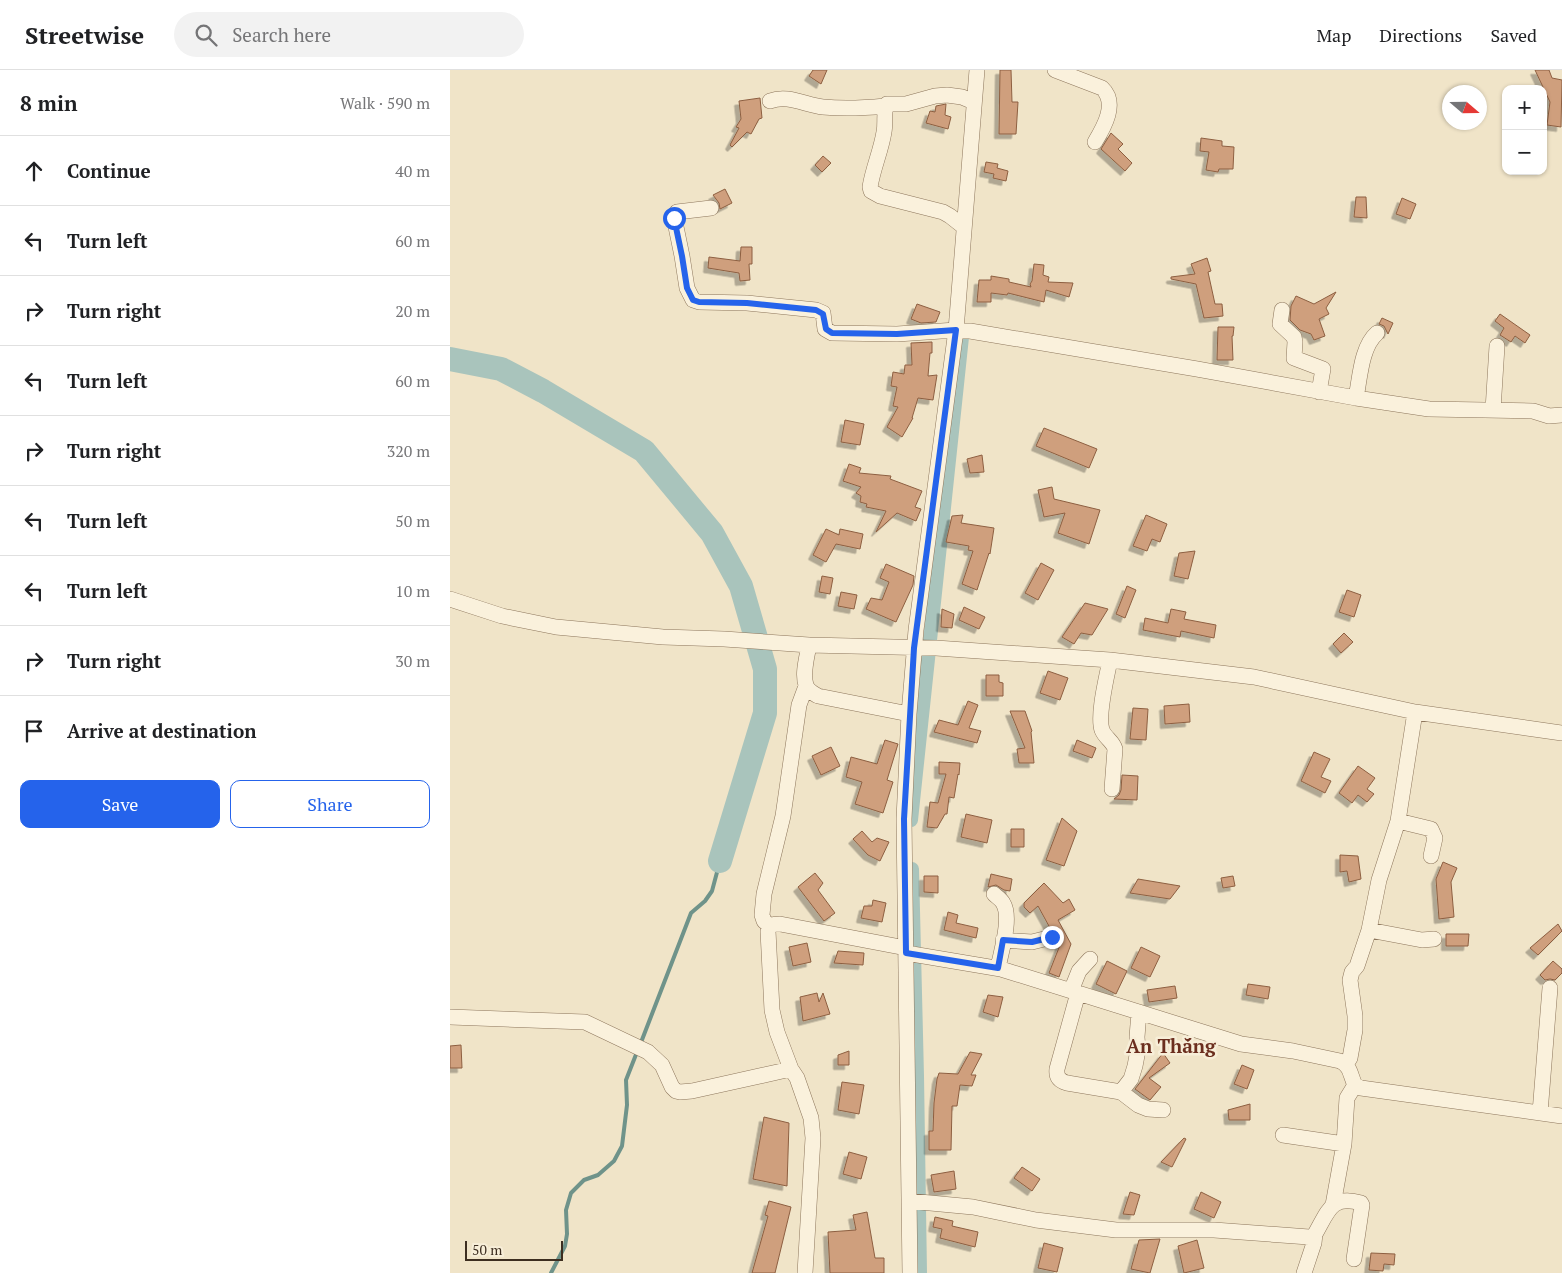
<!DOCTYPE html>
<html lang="en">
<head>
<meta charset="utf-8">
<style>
	:root { --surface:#fff; --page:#f2f2f2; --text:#202124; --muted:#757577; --line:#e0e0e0; --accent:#2563eb }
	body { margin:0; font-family:"PT Serif",serif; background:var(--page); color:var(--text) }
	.controls { position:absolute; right:15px; top:15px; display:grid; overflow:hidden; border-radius:10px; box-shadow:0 1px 4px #0004 }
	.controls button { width:45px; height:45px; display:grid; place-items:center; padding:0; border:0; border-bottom:1px solid var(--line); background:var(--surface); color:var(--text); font:25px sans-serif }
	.compass { position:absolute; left:992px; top:15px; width:45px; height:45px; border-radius:50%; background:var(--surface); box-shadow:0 1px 4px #0004; rotate:110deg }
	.scale { position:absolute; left:15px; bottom:12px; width:98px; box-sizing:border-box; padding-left:5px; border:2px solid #3d2e20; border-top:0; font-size:14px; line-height:18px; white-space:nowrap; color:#3d2e20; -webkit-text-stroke:4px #f7eed8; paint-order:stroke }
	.stop { position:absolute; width:15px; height:15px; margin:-11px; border:4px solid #2563eb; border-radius:50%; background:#fff }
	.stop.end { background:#2563eb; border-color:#fff; box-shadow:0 1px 5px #0008 }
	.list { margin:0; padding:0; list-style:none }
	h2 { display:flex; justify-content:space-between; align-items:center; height:65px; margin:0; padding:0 20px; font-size:21px }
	h2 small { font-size:16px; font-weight:400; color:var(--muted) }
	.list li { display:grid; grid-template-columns:32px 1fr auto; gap:15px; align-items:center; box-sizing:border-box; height:70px; padding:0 20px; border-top:1px solid var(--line) }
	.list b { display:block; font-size:19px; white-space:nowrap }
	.list em { font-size:16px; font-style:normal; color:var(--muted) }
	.actions { display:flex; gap:10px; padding:15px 20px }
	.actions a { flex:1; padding:11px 0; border:1px solid var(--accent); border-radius:10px; text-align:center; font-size:18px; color:var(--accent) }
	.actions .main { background:var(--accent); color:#fff }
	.icon { flex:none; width:28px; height:28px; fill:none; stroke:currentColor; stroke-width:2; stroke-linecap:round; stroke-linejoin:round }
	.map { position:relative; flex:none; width:1112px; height:1203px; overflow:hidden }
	header { display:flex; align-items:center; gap:30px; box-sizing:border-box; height:70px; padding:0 25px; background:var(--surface); border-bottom:1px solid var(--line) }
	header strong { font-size:24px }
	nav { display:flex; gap:28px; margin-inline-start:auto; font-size:18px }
	.search { width:350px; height:45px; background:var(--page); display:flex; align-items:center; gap:12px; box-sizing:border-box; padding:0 18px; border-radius:28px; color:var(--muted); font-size:19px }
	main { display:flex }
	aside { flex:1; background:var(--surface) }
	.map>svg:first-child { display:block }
</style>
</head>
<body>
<header>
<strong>Streetwise</strong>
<div class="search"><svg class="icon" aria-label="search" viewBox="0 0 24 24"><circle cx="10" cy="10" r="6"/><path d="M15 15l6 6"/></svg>Search here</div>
<nav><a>Map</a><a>Directions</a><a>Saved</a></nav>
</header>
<main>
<aside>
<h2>8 min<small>Walk · 590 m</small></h2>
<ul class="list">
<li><svg class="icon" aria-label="ahead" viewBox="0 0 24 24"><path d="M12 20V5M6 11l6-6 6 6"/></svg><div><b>Continue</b></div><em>40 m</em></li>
<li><svg class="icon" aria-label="left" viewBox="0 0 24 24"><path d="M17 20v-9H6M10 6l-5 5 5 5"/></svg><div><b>Turn left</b></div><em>60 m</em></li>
<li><svg class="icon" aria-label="right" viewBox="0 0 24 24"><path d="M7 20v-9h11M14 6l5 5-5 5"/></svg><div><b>Turn right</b></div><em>20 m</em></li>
<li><svg class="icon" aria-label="left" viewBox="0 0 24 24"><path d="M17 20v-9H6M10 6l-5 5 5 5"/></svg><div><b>Turn left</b></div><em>60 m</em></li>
<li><svg class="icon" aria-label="right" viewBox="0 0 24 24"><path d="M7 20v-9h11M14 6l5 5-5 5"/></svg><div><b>Turn right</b></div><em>320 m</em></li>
<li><svg class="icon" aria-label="left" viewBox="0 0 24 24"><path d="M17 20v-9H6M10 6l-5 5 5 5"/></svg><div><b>Turn left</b></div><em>50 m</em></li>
<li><svg class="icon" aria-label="left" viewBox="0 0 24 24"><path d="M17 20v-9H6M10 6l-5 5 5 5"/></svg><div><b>Turn left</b></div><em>10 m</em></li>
<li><svg class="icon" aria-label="right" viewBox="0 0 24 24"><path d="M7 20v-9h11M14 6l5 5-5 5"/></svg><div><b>Turn right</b></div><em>30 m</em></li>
<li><svg class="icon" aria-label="arrive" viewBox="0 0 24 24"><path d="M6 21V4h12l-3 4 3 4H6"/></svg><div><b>Arrive at destination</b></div></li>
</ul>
<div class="actions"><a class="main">Save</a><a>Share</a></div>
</aside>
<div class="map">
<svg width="1112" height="1203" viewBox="0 0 1112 1203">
	<defs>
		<filter id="shadow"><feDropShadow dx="-4.5" dy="4.5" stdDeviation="0" flood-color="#0004"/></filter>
	</defs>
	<rect width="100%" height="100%" fill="#f0e4c8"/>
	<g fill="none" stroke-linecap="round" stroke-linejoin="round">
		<path stroke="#6f938a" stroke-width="4" d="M190 975 241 843 255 831 262 821 270 791
			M101 1203 115 1176 117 1164 116 1140 121 1123 134 1110 148 1105 164 1091 172 1076 177 1035 176 1010 187 982"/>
		<path stroke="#a9c4bc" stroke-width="14" d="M461 750 512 267
			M462 799 467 1006 470 1203"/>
		<path stroke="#a9c4bc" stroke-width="24" d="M0 289 51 299 93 321 194 381 262 463 291 516 315 599V643L270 791"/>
	</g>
	<path fill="#cf9f7d" stroke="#8d5f41" filter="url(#shadow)" d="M363 0H377L371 14 359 6Z
		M550 0H561L562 32H568L566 64H549Z
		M1085 0H1099L1102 8 1112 10 1111 57 1097 55 1100 32Z
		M310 28 312 48 309 49 301 64 297 62 282 77 280 75 289 58 286 57 291 49 289 31Z
		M496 34 495 45 501 47 498 59 476 53 480 41 485 42 486 36Z
		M661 63 673 74 668 79 682 93 675 101 651 79Z
		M751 68 772 71V76L784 77 783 99H769L768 102 756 100 759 82 750 81Z
		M373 86 381 93 372 102 365 95Z
		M536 92 548 94 547 98 558 101 556 111 543 108 544 104 534 102Z
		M275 119 282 133 270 139 269 133 263 125Z
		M906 127H916L917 148 904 147Z
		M952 128 966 134 960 149 946 144Z
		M291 177H302V194H299L300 210 290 211 289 203 258 198 259 187 290 191Z
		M757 188 761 201 758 202 765 234H772L773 246 754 248 746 214 721 209V207L745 204 741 194Z
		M584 194 594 195 593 205 599 207 598 212 623 213 619 227 596 220 594 232 558 223 557 225 541 223V232H527L529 210H541V206L559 209V212L581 217 580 214 582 211Z
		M886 222 876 238 879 244 869 249 875 266 864 270 861 264 850 260 840 250 841 236 846 226 864 234Z
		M467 234 490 242 486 252 471 253 461 249Z
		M1050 244 1080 265 1075 273 1065 266 1061 272 1050 265 1054 258 1045 251Z
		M932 248 943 253 938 264 934 256 929 254Z
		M768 257H784L783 266H782L783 290H767Z
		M482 272V283H480L478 306 487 305 483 330 468 328 462 348H463L452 367 437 357 448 337 443 336 447 317 441 316 443 302 454 304 455 295H462L461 273Z
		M395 350 414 354 410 375 391 372Z
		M594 358 647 379 639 398 586 376Z
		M532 385 534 402 520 403 517 389Z
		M399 394 411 398 409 403 441 406 440 409 472 421 465 437 471 439 466 451 447 443 426 462 436 441 416 437 417 434 410 432 411 426 406 423 411 417 393 411Z
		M602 417 604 429 650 440 639 474 608 463 615 443 594 447 588 420Z
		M513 445 511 453 544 458 540 484 539 483 527 520 512 514 523 481 518 480 519 476 496 472 502 446Z
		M696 445 717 454 710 472 702 469 697 481 683 476Z
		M376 459 389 465 390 459 413 464 410 479 386 474 376 492 363 485Z
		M745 481 738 509 724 506 729 483Z
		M591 493 604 500 588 530 575 523Z
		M436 494 464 506 463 515 446 552 416 539 421 528 432 530 439 512 430 508Z
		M372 506 383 508 380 524 369 522Z
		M677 516 686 520 675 548 666 544Z
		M897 520 911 525 904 547 889 542Z
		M391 522 407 525 404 539 388 536Z
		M635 533 658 539 642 565 631 563 624 574 612 567Z
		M514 537 535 547 529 559 509 550Z
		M492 539 504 544 502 558 491 557Z
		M721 539 736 542 734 549 766 555 764 568 731 561 730 567 693 560 695 548 718 553Z
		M894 563 903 572 891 583 883 574Z
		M598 601 618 608 610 630 590 623Z
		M536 605H549V612L553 613V626H536Z
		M518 631 528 635 519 658 531 661 527 673 484 662 489 650 508 655Z
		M739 634 740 652 715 654 714 636Z
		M683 638 698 639 696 670 680 669Z
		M560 641H575L582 661 581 662 584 693H569L567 679 575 678Z
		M435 670 448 674 437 710 443 712 433 743 405 734 412 712 396 707 401 687 427 694Z
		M627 670 646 678 642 688 623 681Z
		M381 677 390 696 371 705 362 686Z
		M864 682 880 689 871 707 881 711 875 723 851 711Z
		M489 692 510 693 509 705 508 704 504 728 499 727 497 744H495L487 758 477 757 480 732 488 733 496 704H489Z
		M908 696 925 708 917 719 924 724 917 732 908 725 902 733 889 723Z
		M672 705 688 706 687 730 664 729 669 725 671 720Z
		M516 744 542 750 537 773 511 767Z
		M612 748 627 761 614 796 596 790Z
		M561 759H574V777H561Z
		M412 761 422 772 427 768 439 772 430 791 418 785 403 769Z
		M890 785 908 786 911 809 899 812 897 801 890 802Z
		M993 792 1007 798 1001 812 1004 847 989 849 986 809Z
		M365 803 373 813 368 820 385 843 374 851 348 817Z
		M541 804 562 809 560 821 554 820 546 815 538 817Z
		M474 806H488V823L474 822Z
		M783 806 785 816 773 818 771 808Z
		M688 809 730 816 720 829 680 823Z
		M594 813 613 833 619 829 625 840 608 850 621 874 609 907 599 903 610 875 611 864 608 860 600 858 588 836 580 843 574 837V833Z
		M423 830 436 833 432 852 411 848 414 836H422Z
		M498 842 508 845 506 853 528 858 526 868 494 860Z
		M1108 854 1112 861 1088 885 1080 878Z
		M996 864H1019L1018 876H996Z
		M357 873 361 892 343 896 339 877Z
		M691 877 710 886 700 907 681 898Z
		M388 881 414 883 413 895 384 893Z
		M657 891 677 901 666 924 646 914Z
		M1103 891 1112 899V903L1105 910 1100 909 1095 910 1090 905Z
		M798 914 820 917 818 929 796 925Z
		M725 916 727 928 699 932 697 920Z
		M367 923 369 932 373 923 380 944 353 951 350 927Z
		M538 925 553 927 548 947 533 942Z
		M11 975 12 998H0V976Z
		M399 981V995H388V985Z
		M520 982 532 984 521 1005H526L522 1016 510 1015 507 1036H502L501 1080H479V1061H483L484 1033 487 1009 489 1003 508 1004Z
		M713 983 720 993 699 1008 711 1017 700 1030 685 1019Z
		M792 995 804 1000 797 1019 784 1014Z
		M392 1012 414 1015 409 1044 388 1040Z
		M800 1034V1050H779L778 1040Z
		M314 1047 339 1053 337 1116 303 1109Z
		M734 1068 736 1069 722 1097 711 1092Z
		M399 1082 417 1087 411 1109 393 1104Z
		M572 1097 590 1109 582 1121 564 1108Z
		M504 1101 506 1119 484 1122 481 1105Z
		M680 1122 690 1125 684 1145 673 1144Z
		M751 1122 771 1132 764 1148 744 1139Z
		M319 1131 341 1137 325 1203H302L318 1146 315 1145Z
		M417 1142 425 1188H434V1203H380L378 1162 406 1160 403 1145Z
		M485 1147 503 1151 502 1156 528 1162 525 1177 490 1168 492 1159 483 1157Z
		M710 1169 700 1203 681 1199 689 1170Z
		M747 1170 754 1198 734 1203 728 1176Z
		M594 1173 613 1178 607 1202 588 1198Z
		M921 1183 945 1184 944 1195 934 1194 933 1201 919 1200Z"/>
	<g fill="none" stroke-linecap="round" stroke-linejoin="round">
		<g stroke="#8d765c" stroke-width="16">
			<path id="minor" d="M605 0 652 18C668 33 654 57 645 72
				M320 31C338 24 355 35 373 37 393 39 415 38 435 36
				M261 138 227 142 224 147 232 186 237 218 243 230 249 232 297 233 366 240 373 243 375 259 382 263 447 264 506 260 520 261 747 299 906 328 979 339 1083 341 1099 346 1112 345
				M514 157 500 146 493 142 430 126 421 121 420 117C423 98 431 81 434 62 436 52 433 42 437 34H456L485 26 497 25 512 27 524 32
				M832 240 830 254 844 267 845 272 844 288 873 299 869 322
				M906 328C910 308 911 277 927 263
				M1043 340 1047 276
				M0 529 52 546 106 557 213 567 274 569 359 575 486 578 660 590 804 607 965 642 1112 663
				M359 575C357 587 352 604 356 615 358 621 363 623 368 626L459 644
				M660 590C657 606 647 645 652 660 655 668 663 671 665 679L662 719
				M948 751 981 759 985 768 981 786
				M544 824C547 827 551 829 553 833 562 847 551 882 548 898
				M320 856 314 851 312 845 314 824 333 746 349 635 356 616
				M919 860 972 870 984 869
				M553 870 582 872 602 867
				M456 883 551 899 791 974 843 981 890 991C901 996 900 1005 905 1015L911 1018 1112 1046
				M621 921 629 901 640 889
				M628 923 607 999C606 1007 610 1011 617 1013L671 1022 688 1035 698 1039 713 1040
				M0 947 135 952 198 982 212 995 222 1017 226 1021 230 1022 242 1021 341 999
				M896 994 900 988 905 960V946L900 910 902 902 907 896 919 860 929 810 948 751 965 642
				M671 1022 681 1009 685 996 688 980 687 967 689 942
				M1090 1043 1100 918
				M833 1065 894 1074
				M459 1131 523 1137 586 1150 666 1160H764L859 1167H862L865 1164C878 1142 881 1124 911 1133L912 1135 904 1189
				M883 1135 894 1074 897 1028 905 1015
				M355 1203 363 1068 361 1048 347 1008 341 999 327 962 322 940 318 861C320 854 323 854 330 854L456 878
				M460 1203 454 749 459 644 466 560 506 260 527 0
				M854 1203 864 1173 865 1164"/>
		</g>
		<use href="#minor" stroke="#faf1dc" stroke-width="15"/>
	</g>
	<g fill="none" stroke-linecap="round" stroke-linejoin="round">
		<path stroke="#2563eb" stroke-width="6" d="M224 148 232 186 237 218 243 230 249 232 297 233 366 240 373 244 376 259 382 263 447 264 506 260 464 578 454 749 456 883 548 898 553 870 582 872 602 867"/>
	</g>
	<g text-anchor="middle" stroke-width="5" stroke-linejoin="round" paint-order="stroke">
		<g font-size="19" font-weight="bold" fill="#6b2e1e" stroke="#f7eed8">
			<text x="721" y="983">An Thắng</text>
		</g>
	</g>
</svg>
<div class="controls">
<button>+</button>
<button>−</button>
</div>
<svg class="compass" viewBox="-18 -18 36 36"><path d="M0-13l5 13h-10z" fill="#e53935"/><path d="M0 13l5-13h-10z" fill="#757577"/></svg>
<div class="scale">50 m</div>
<div class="stop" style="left:224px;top:148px"></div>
<div class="stop end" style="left:602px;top:867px"></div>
</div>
</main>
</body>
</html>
